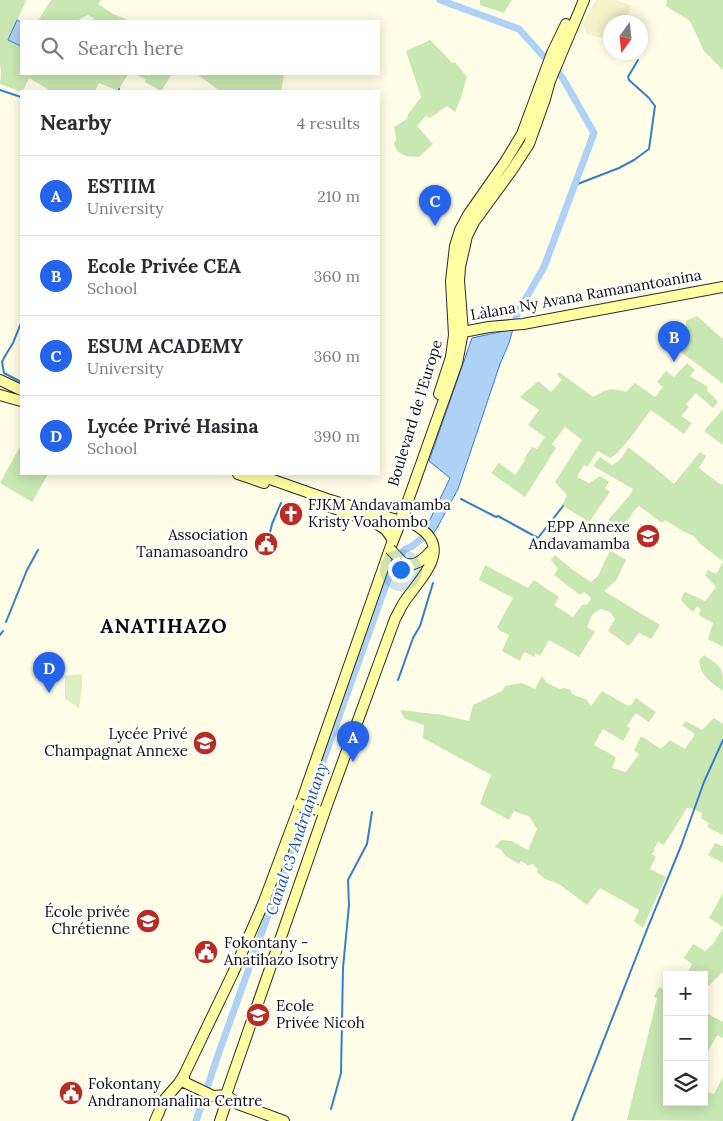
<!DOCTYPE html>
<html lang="en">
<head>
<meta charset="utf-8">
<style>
	:root { --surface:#fff; --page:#f7f7f7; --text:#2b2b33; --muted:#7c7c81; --line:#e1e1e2; --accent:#2563eb }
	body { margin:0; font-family:Lora,serif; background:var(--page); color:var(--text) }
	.controls { position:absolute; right:15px; bottom:15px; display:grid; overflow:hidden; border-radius:0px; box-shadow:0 2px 12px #0003 }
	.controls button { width:45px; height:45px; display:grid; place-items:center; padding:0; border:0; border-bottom:1px solid var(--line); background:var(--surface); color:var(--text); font:25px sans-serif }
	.compass { position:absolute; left:603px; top:15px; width:45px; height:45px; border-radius:50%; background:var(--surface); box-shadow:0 2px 12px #0003; rotate:195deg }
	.you { position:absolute; left:400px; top:569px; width:18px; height:18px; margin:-12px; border:4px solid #fff; border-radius:50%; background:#1a73e8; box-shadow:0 0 0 8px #1a73e833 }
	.badge { display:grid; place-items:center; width:32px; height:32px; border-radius:50%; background:var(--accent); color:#fff; font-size:16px; font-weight:700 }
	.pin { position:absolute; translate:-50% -41px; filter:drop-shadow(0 1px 2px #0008) }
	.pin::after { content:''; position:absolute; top:26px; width:18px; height:15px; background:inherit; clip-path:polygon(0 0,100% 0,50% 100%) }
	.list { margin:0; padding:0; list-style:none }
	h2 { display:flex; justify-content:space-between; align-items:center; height:65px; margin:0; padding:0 20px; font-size:21px }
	h2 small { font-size:16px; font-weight:400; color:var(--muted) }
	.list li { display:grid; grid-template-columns:32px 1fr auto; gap:15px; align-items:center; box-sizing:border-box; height:80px; padding:0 20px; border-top:1px solid var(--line) }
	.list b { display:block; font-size:19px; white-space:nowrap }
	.list p { margin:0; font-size:16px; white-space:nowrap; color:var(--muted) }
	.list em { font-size:16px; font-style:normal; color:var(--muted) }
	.icon { flex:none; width:28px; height:28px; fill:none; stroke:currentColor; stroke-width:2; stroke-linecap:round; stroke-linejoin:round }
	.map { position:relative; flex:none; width:723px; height:1121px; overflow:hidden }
	.search { position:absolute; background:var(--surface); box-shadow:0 2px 12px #0003; left:20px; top:20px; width:360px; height:55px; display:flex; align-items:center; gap:12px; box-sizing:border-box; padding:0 18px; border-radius:0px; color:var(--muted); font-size:19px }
	.panel { position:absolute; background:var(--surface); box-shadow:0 2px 12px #0003; left:20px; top:90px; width:360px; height:385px; border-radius:0px }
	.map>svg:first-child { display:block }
</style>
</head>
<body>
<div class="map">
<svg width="723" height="1121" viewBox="0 0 723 1121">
	<rect width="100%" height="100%" fill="#fffde7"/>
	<path fill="#f2f3c9" d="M596 0H616L632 6 624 22H610V40L586 34 583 23Z"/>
	<path fill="#c8e7b2" d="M0 0H27L26 1 8 40 21 46V74H128L119 89 116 90 99 83 95 91H51L29 78 23 91 21 92 0 84 1 73 0 65Z
		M51 0H101L98 4 113 14 131 21H93L94 18 88 15 76 21 61 20 60 21H38Z
		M480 0H512L504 13 480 5Z
		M667 0H723V70L704 51 690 21 666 6Z
		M430 40 443 53 452 63 455 62 467 77 460 100 455 112 447 106 430 118 426 116 417 126 433 144 419 157C407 156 398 157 394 144L396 139 394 127 407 119 408 114 421 97 406 51Z
		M136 74H172L161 91 145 82 146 80Z
		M201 74H281L284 76 281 91H220L198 75Z
		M697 316 723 339V384C705 369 686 357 668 342L672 339 683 340 686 335V321Z
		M687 363 695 370 690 376 708 387 707 391 714 397 718 402 713 408 696 393 686 404 689 407 681 416 692 423 684 434 651 410C642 421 621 454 610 458L598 451 587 467 584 465 577 477 589 483 600 476 609 482 605 488 610 492 589 522 562 505 567 495 555 482 582 440 565 427 552 444 556 448 525 497 491 473 499 463 515 475 525 460 524 459 532 447 537 449 545 437 528 425 539 410 520 397 538 381 551 392 562 380 557 375 559 372 593 397C608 389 609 387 626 392L635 383 655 397 663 387 657 382 666 371 674 377Z
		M723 409V445L704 431Z
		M21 445V474H48L32 502 0 483Z
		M628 447 654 467 674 484 700 452 706 456 699 468 721 485 723 483V561L700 544 694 536 686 533 665 520 662 523 639 506 633 512 622 529 608 520 629 496 633 489 593 466 600 457 612 465C619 462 625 454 628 447Z
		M610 550 626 560 616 581 604 591 660 625 651 639 639 633 629 646 608 631 615 619 610 612 601 609C590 614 592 617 587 627L595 632 579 657 549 640 540 656 535 653V657L524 652 520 661 502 651 509 635 499 630 497 627 513 598 479 580 485 565 528 588 534 580 559 597 554 605 573 617 582 605 588 604 591 598 584 592 580 595 554 575 558 569 551 560 555 555 573 570 591 582 598 576Z
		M723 562V647L708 639 713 623 700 616 699 613 701 610 697 606 693 612 688 608 681 600 683 594 685 592 705 601 716 587 705 575 708 570 716 574Z
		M704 655C723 668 723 666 723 691 711 682 701 677 699 661Z
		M542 676 547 683 560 689 564 688 571 690 572 694 587 700 591 706 602 691 628 706 632 704 636 698 656 712 649 722 636 713 627 726 630 729 623 741 603 729 594 745 616 757 612 768 626 772 639 754 634 750 641 736 661 749 670 740 685 749 695 734 682 725 686 721 702 730 714 718 723 724V835L707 827 709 823 701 818 702 813 695 810 706 778 694 809 687 808 664 845 658 842 654 849 655 850 652 854 656 857 650 869 666 877 643 928 634 921 639 910 600 888 587 905 559 884 545 879 537 872 538 869 532 864 529 866 521 861 519 864 507 857 500 849 495 847 501 840 511 841 528 850 537 829 530 817 514 811 509 820 480 804 491 775 423 738 424 725 405 719 400 710 443 715 469 721 473 705 502 691 505 686 522 683 535 689Z
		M715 843 723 846V863L708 855Z
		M723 893V927L709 918Z
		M723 928V972L704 990V975H686L692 964 684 958 693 944 705 951 713 944Z
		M659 987 667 991V1102H704V1091L714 1094 723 1077V1121L627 1120 657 998 654 997Z
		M704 1012 723 1022V1038L717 1035 706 1055 704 1054Z"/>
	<path fill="#dbefc4" d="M82 674V689L79 708 65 699V676Z"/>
	<path fill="#add2f5" stroke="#347fcb" d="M17 20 21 22V46L8 40Z
		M513 329 509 343 500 364 458 489 437 528 430 538 425 530 450 478 429 461 472 338Z"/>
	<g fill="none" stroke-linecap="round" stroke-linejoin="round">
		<path stroke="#347fcb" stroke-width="2" d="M119 89V91
			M0 90 21 97
			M575 185 619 168 634 160 649 149 655 106 649 98 629 80 628 77 638 60
			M21 323 13 343 5 356 2 362 4 373 21 382
			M461 499 496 517 498 516 538 538 563 506
			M267 545 272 524 281 503
			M6 622 27 570 38 550
			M0 635 3 631
			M398 680 413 638 420 626 433 583
			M331 1109 341 1073 343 968 349 905 348 880 367 844 372 812
			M572 1121 648 927 681 846 704 782 723 740"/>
		<path stroke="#add2f5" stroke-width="7" d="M440 0 519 29 562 77 594 133 544 267 518 312 513 327
			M196 1121 218 1055 392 568 405 549 411 547 430 532"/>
		<g stroke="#2c2c2c" stroke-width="12">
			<path id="secondary" d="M458 333 489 327 523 324 723 287
				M0 380 21 390
				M439 394 451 357 454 335 451 281 455 246 460 230 468 215 505 162 522 134 552 53 566 24
				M0 395 21 401
				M238 474 264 483
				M256 474 327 499 407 523
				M322 504 376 523 386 530 393 540
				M391 546 401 521 403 510
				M403 563C417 568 424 558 433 549
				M184 1075V1082L213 1096 226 1095 238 1104 284 1121
				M155 1121 164 1100 179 1083 184 1075 233 973 263 904 303 797 393 540
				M220 1121 226 1103V1095L327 805 395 619C399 612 402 604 407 598 428 570 455 542 407 521L405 515V509L457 363 463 332 459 281 460 267 467 236 474 222 512 170 529 144 545 99 550 81 584 0"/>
		</g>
		<use href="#secondary" stroke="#fffea2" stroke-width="10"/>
		<g stroke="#2c2c2c" stroke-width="12" stroke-linecap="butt">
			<path id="secondary-bridge" d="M390 549 403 563
				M299 804 317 810"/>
		</g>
		<use href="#secondary-bridge" stroke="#fffea2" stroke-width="10"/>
	</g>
	<defs>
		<g id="church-disc" transform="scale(1.25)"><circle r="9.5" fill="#b72d24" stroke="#fff"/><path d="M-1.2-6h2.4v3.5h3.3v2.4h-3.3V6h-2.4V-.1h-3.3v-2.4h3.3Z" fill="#fff"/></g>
		<g id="school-disc" transform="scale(1.25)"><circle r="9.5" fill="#b72d24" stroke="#fff"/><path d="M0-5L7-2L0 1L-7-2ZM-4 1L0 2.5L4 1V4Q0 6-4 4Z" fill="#fff"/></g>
		<g id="civic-disc" transform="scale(1.25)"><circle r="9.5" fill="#b72d24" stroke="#fff"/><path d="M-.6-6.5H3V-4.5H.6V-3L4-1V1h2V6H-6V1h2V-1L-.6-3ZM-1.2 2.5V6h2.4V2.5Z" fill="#fff"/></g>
	</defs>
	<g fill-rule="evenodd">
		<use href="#church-disc" x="291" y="514"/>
		<use href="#school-disc" x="648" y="536"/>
		<use href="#civic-disc" x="266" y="544"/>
		<use href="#school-disc" x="205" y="743"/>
		<use href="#school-disc" x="148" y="921"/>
		<use href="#civic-disc" x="206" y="952"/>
		<use href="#school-disc" x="258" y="1015"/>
		<use href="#civic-disc" x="71" y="1093"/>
	</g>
	<g text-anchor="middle" stroke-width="5" stroke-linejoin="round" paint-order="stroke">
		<g font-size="15" fill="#0a0a0a" stroke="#fff">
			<text transform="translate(586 295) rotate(-10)" y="5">Làlana Ny Avana Ramanantoanina</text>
			<text transform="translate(415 413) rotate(-73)" y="5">Boulevard de l'Europe</text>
		</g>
		<g font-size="15" fill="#0a0a0a" stroke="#fff" text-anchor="start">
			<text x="308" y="510">FJKM Andavamamba<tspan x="308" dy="17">Kristy Voahombo</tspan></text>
			<text x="630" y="532" text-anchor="end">EPP Annexe<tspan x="630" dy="17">Andavamamba</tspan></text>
			<text x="248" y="540" text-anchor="end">Association<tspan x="248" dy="17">Tanamasoandro</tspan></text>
			<text x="188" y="739" text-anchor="end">Lycée Privé<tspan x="188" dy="17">Champagnat Annexe</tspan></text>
			<text x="130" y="917" text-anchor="end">École privée<tspan x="130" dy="17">Chrétienne</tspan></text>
			<text x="224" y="948">Fokontany -<tspan x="224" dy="17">Anatihazo Isotry</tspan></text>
			<text x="276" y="1011">Ecole<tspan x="276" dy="17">Privée Nicoh</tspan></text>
			<text x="88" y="1089">Fokontany<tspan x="88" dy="17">Andranomanalina Centre</tspan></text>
		</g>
		<g font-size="16" font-style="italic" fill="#165299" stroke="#fff">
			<text transform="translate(296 839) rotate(-71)" y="6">Canal c3 Andriantany</text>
		</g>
		<g font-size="20" font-weight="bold" letter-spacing="1" fill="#0a0a0a" stroke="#fff">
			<text x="164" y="633">ANATIHAZO</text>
		</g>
	</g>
</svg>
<div class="controls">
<button>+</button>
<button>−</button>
<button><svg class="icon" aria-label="layers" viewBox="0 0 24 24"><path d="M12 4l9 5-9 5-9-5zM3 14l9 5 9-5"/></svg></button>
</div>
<svg class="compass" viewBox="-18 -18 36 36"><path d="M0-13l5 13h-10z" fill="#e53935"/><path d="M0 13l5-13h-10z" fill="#7c7c81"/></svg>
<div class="you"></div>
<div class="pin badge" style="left:353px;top:762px">A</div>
<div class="pin badge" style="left:674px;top:362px">B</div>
<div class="pin badge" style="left:435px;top:226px">C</div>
<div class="pin badge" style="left:49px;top:693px">D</div>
<div class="search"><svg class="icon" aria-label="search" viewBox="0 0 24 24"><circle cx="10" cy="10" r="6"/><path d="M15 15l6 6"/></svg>Search here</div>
<section class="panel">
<h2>Nearby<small>4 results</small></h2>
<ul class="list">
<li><span class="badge">A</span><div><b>ESTIIM</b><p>University</p></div><em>210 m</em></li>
<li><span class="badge">B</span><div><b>Ecole Privée CEA</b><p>School</p></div><em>360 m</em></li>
<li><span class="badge">C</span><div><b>ESUM ACADEMY</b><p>University</p></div><em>360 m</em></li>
<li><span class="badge">D</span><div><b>Lycée Privé Hasina</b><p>School</p></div><em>390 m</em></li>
</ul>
</section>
</div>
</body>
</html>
